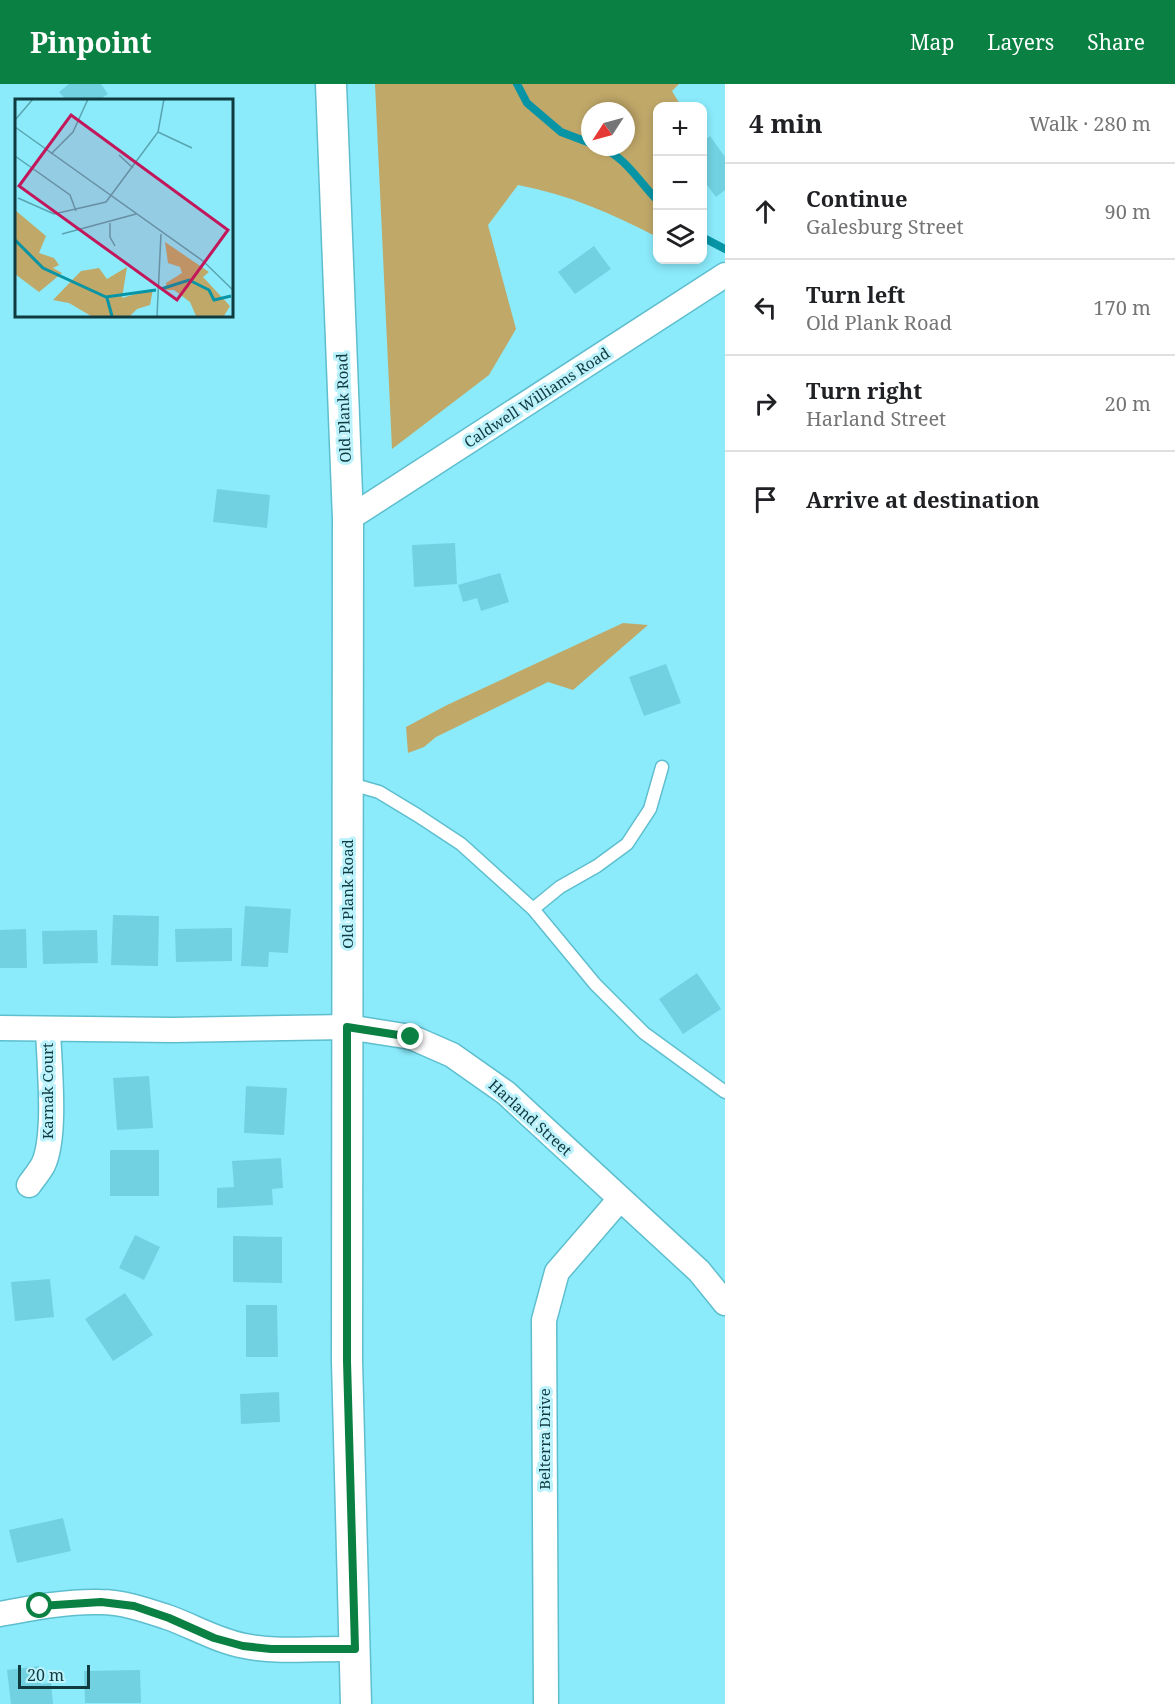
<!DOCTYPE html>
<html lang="en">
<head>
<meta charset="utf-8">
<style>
	:root { --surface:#fff; --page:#f2f2f2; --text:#202124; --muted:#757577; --line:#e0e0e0; --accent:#0b8043 }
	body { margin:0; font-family:"Noto Serif",serif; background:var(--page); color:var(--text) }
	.controls { position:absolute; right:18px; top:18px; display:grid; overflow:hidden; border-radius:12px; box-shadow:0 3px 9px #0003 }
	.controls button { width:54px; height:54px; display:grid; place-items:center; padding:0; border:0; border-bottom:2px solid var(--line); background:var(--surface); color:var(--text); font:30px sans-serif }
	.compass { position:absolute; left:581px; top:18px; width:54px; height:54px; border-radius:50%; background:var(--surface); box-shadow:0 3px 9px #0003; rotate:234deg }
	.scale { position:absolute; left:18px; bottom:15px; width:72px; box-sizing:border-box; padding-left:6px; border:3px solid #0f3a40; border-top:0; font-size:16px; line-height:21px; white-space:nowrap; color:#0f3a40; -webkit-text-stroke:4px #bcf2fb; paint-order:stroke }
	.stop { position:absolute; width:18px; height:18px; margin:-14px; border:4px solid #0b8043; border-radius:50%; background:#fff }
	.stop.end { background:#0b8043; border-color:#fff; box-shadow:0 2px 6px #0008 }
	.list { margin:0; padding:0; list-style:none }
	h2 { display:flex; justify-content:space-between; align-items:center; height:78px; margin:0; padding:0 24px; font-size:26px }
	h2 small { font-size:20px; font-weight:400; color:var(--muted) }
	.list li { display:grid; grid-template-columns:39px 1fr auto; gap:18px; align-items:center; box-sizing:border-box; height:96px; padding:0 24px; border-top:2px solid var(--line) }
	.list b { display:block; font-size:22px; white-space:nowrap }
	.list p { margin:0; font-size:20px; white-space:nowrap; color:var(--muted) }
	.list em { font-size:20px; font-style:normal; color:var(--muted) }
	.icon { flex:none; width:33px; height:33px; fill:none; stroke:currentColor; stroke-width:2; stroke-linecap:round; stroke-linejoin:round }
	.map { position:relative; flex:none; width:725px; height:1620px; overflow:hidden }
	header { display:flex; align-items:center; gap:36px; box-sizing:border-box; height:84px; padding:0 30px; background:var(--accent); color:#fff }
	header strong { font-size:28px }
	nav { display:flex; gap:33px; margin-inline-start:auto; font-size:21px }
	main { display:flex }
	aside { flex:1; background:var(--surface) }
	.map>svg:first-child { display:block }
</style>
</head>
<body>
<header>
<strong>Pinpoint</strong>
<nav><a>Map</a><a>Layers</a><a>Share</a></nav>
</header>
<main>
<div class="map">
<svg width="725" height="1620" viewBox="0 0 725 1620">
	<rect width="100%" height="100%" fill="#8bebfb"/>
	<path fill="#c0a869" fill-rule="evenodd" d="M375 0H679L672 7 681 22H658L657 153C613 130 567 110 518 101L488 141 516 245 489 291 392 365ZM590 27H626V63H590Z
		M623 539 648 541 573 606 548 598 436 653 424 663 408 669 406 643 447 621Z"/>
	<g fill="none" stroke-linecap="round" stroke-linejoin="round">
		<path stroke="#0794a5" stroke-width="8" d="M517 0 527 19 561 48 590 59
			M600 63C626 73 639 98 658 117
			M702 153 725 165"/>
	</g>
	<path fill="#71d1e1" d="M69 0H101L108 10 99 16H66L59 8Z
		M710 52 725 73V106L716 113 702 94V58Z
		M594 162 611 185 575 210 558 188Z
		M217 405 270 411 267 444 213 438Z
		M455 459 457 500 414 503 412 461Z
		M500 489 509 518 481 527 477 514 463 518 458 501Z
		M666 580 681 619 644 632 629 593Z
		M245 822 291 825 288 869 269 868 268 883 241 882Z
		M113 831 159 832 158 882 111 881Z
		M232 844V877L176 878 175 845Z
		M26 845 27 884H0V846Z
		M97 846 98 879 43 880 42 847Z
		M697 889 721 925 683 950 659 915Z
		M149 992 153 1044 117 1046 113 994Z
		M246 1002 287 1004 284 1051 244 1049Z
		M110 1066H159V1112H110Z
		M281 1074 283 1104 272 1105 273 1121 217 1124V1104L234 1103 232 1077Z
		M135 1151 160 1163 144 1196 119 1184Z
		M233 1152 282 1153V1199L233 1198Z
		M50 1195 54 1233 15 1237 11 1198Z
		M125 1209 153 1251 113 1277 85 1235Z
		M246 1221H277L278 1273H246Z
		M279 1308 280 1338 241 1340 240 1310Z
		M63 1434 71 1467 17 1479 9 1446Z
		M39 1582 41 1600 51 1599 53 1620H11L7 1586Z
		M140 1586 141 1619H85L84 1587Z"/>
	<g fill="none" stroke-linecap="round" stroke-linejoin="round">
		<g stroke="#5ebece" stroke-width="15">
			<path id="service" d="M348 699 379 708 417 731 461 760 533 825 595 900 644 949 725 1008
				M533 825 560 803 597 782 627 760 650 725 662 683"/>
		</g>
		<g stroke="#5ebece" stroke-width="27">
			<path id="minor" d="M348 435 725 191
				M0 944 173 946 347 943 411 953 452 971 506 1009 699 1187 725 1219
				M29 1101C34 1094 39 1088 43 1081 57 1052 49 979 48 945
				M0 1530C32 1524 67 1517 100 1518 123 1518 146 1526 167 1533 193 1542 217 1557 245 1562 280 1569 318 1564 355 1565
				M546 1620 544 1236 557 1188 620 1115"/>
		</g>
		<g stroke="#5ebece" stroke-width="33">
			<path id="tertiary" d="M331 0 348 435 347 1277 356 1620"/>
		</g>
		<use href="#service" stroke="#fff" stroke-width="12"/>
		<use href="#minor" stroke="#fff" stroke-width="24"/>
		<use href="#tertiary" stroke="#fff" stroke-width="30"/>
	</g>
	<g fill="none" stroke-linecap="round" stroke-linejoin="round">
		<path stroke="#0b8043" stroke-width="8" d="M40 1522 101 1518 134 1522 169 1534 214 1554 243 1562 271 1565H355L347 1277V943L411 953"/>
	</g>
	<g text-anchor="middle" stroke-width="6" stroke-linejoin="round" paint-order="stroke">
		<g font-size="15" fill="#0f3a40" stroke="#bcf2fb">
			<text transform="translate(537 314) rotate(-33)" y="5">Caldwell Williams Road</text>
			<text transform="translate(344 324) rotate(-92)" y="5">Old Plank Road</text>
			<text transform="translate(348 810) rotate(-90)" y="5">Old Plank Road</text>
			<text transform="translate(48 1007) rotate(-90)" y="5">Karnak Court</text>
			<text transform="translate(530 1034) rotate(42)" y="5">Harland Street</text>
			<text transform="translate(545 1355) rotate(-90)" y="5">Belterra Drive</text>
		</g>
	</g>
	<g transform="translate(15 15)">
		<rect width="218" height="218" fill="#8bebfb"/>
		<path d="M0 111 31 137 24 154 39 159 44 166 38 169 47 174 24 193 0 175ZM150 143 194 173 188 178 215 207 209 217H181L175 203 159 191H151V184L167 174 165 168 153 164ZM112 168 107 199 138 190 135 206 122 210 115 217H76L54 204 38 201 66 172 84 169 92 180Z" fill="#c0a869"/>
		<path fill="none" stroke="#0794a5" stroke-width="3" d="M0 141 28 169 91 198 141 191M146 190 174 181 194 191 199 201 216 197M92 199 97 217"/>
		<path fill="none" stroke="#59a4b0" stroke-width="1.5" d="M0 21 18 0M0 28 188 162 218 191M143 33 177 49M36 55 58 33 73 0M104 56 118 69M0 57 55 96 61 112M3 99 39 115 91 103 143 33 149 0M95 124V138L100 147M47 135 121 115M142 217 146 135"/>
		<path fill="#c2185b" fill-opacity="0.15" stroke="#c2185b" stroke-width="3" d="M56 16 213 131 162 201 4 87Z"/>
		<rect width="218" height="218" fill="none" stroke="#0f3a40" stroke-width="3"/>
	</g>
</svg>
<div class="controls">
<button>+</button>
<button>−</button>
<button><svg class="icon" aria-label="layers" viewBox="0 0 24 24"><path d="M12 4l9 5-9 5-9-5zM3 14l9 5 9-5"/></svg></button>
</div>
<svg class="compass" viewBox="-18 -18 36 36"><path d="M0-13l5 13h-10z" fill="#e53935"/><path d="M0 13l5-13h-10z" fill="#757577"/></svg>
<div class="scale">20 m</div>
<div class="stop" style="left:40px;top:1522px"></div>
<div class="stop end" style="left:411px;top:953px"></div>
</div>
<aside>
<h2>4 min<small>Walk · 280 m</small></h2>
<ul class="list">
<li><svg class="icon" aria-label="ahead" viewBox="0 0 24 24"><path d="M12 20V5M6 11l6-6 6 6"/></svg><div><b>Continue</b><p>Galesburg Street</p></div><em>90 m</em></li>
<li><svg class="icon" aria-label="left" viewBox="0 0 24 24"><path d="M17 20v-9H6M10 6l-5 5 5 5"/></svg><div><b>Turn left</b><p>Old Plank Road</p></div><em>170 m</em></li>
<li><svg class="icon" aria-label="right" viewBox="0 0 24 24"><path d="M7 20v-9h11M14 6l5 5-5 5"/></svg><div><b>Turn right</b><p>Harland Street</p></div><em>20 m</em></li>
<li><svg class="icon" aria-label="arrive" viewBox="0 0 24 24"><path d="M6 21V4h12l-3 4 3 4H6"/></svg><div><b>Arrive at destination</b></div></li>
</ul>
</aside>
</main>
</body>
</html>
